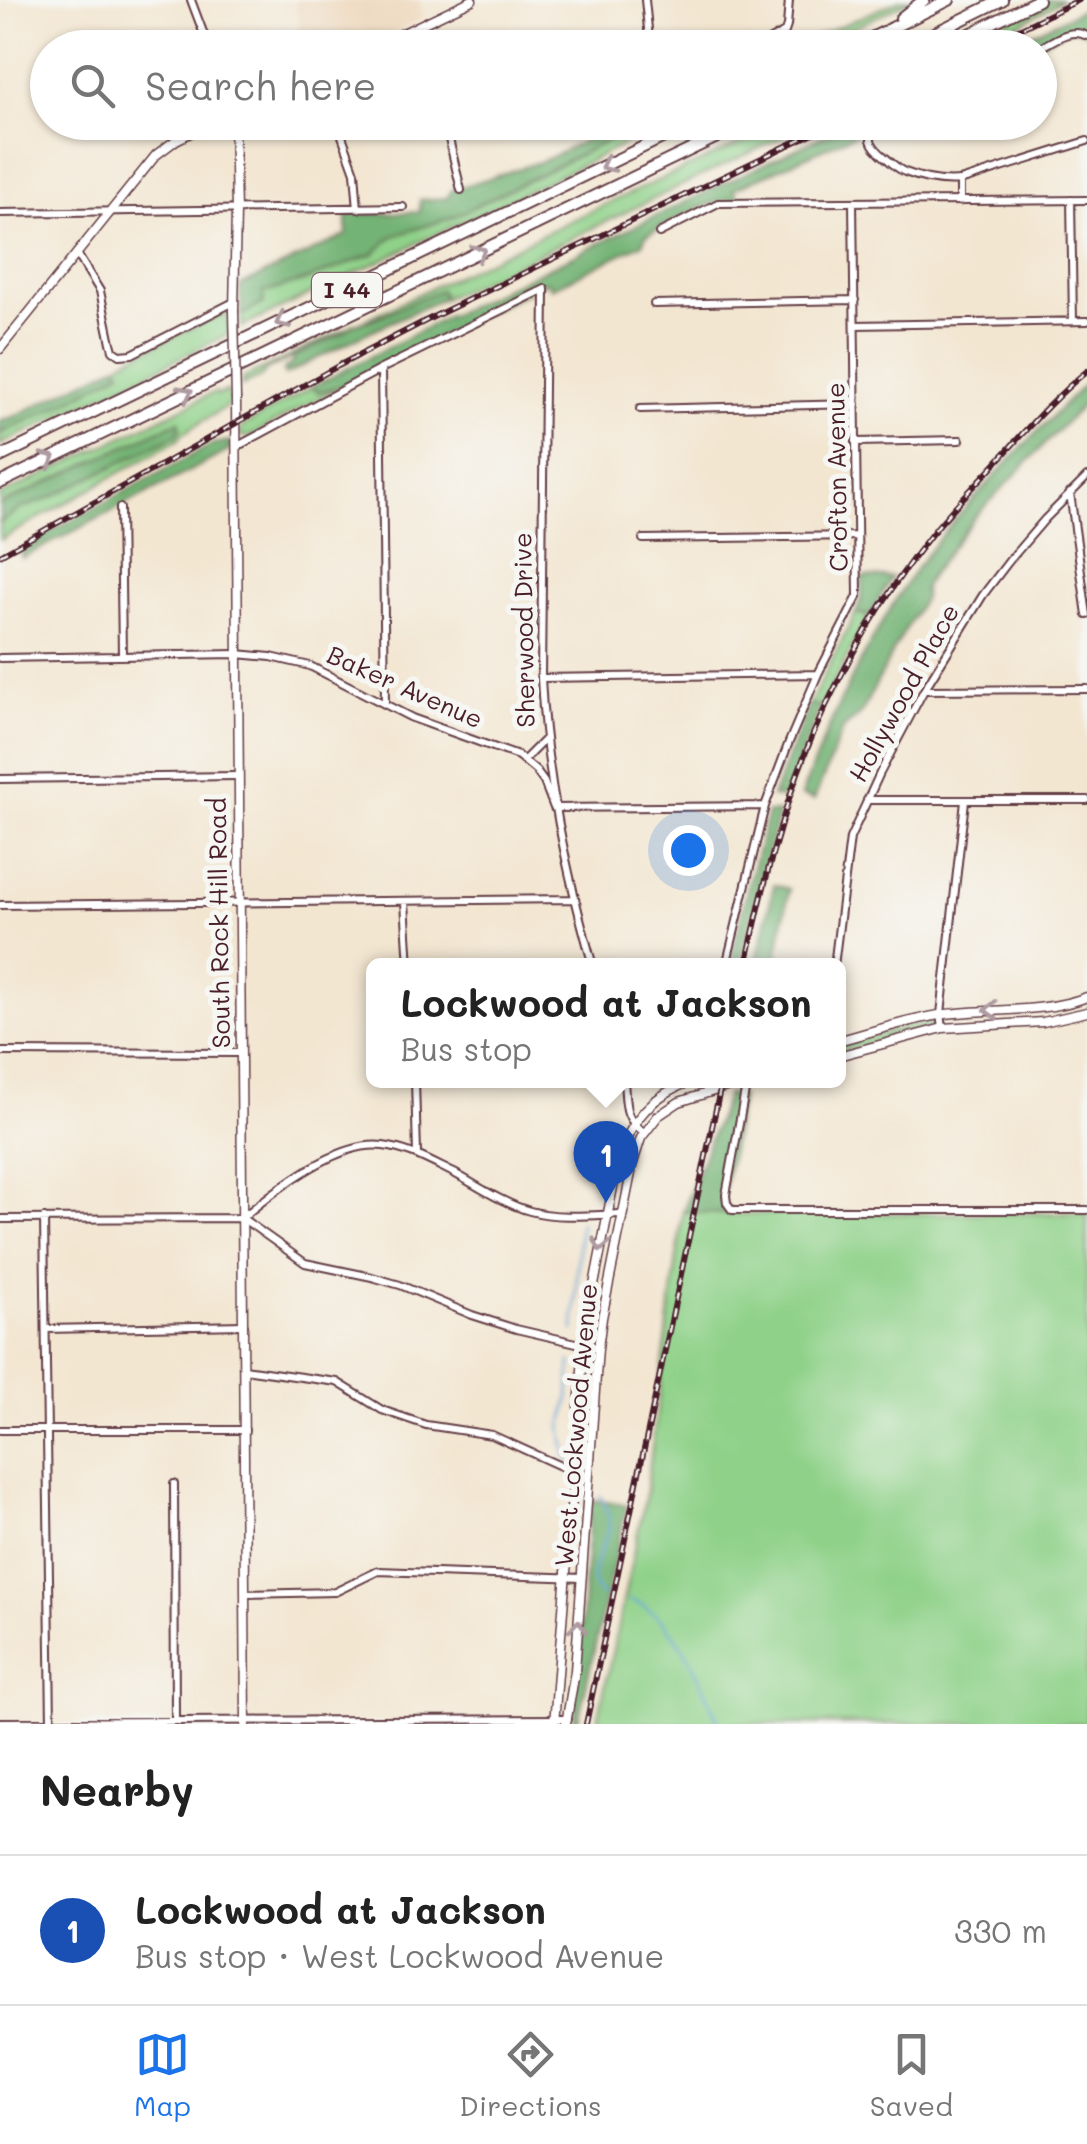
<!DOCTYPE html>
<html lang="en">
<head>
<meta charset="utf-8">
<style>
	:root { --surface:#fff; --page:#f2f2f2; --text:#222; --muted:#767676; --line:#e0e0e0; --accent:#1a73e8 }
	body { margin:0; font-family:Mali,sans-serif; background:var(--page); color:var(--text) }
	.you { position:absolute; left:688px; top:850px; width:35px; height:35px; margin:-25px; border:8px solid #fff; border-radius:50%; background:#1a73e8; box-shadow:0 0 0 15px #1a73e833 }
	.badge { display:grid; place-items:center; width:65px; height:65px; border-radius:50%; background:var(--accent); color:#fff; font-size:32px; font-weight:700 }
	.pin { position:absolute; translate:-50% -82px; filter:drop-shadow(0 2px 5px #0008) }
	.pin::after { content:''; position:absolute; top:52px; width:35px; height:30px; background:inherit; clip-path:polygon(0 0,100% 0,50% 100%) }
	.popup { position:absolute; left:366px; top:958px; width:480px; height:130px; box-sizing:border-box; display:grid; place-content:center; border-radius:15px; background:var(--surface); filter:drop-shadow(0 2px 8px #0005); font-size:32px; white-space:nowrap; color:var(--muted) }
	.popup b { font-size:38px; color:var(--text) }
	.popup::after { content:''; position:absolute; left:50%; top:100%; margin-left:-20px; border:20px solid transparent; border-top-color:var(--surface) }
	.list { margin:0; padding:0; list-style:none }
	h2 { display:flex; justify-content:space-between; align-items:center; height:130px; margin:0; padding:0 40px; font-size:42px }
	h2 small { font-size:32px; font-weight:400; color:var(--muted) }
	.list li { display:grid; grid-template-columns:65px 1fr auto; gap:30px; align-items:center; box-sizing:border-box; height:150px; padding:0 40px; border-top:2px solid var(--line) }
	.list b { display:block; font-size:38px; white-space:nowrap }
	.list p { margin:0; font-size:32px; white-space:nowrap; color:var(--muted) }
	.list em { font-size:32px; font-style:normal; color:var(--muted) }
	.icon { flex:none; width:55px; height:55px; fill:none; stroke:currentColor; stroke-width:2; stroke-linecap:round; stroke-linejoin:round }
	.map { position:relative; flex:none; width:1087px; height:1724px; overflow:hidden }
	.search { position:absolute; background:var(--surface); box-shadow:0 2px 8px #0004; left:30px; right:30px; top:30px; height:110px; display:flex; align-items:center; gap:25px; box-sizing:border-box; padding:0 35px; border-radius:55px; color:var(--muted); font-size:38px }
	.sheet { height:280px; background:var(--surface) }
	nav { display:flex; justify-content:space-around; align-items:center; box-sizing:border-box; height:140px; border-top:2px solid var(--line); background:var(--surface); font-size:28px; color:var(--muted) }
	nav a { display:grid; justify-items:center; gap:5px }
	nav .on { color:var(--accent) }
	.map>svg:first-child { display:block }
</style>
</head>
<body>
<div class="map">
<svg width="1087" height="1724" viewBox="0 0 1087 1724">
	<rect width="100%" height="100%" fill="#f6f6f2"/>
	<filter id="ink" filterUnits="userSpaceOnUse"><feTurbulence type="fractalNoise" baseFrequency=".01" numOctaves="2"/><feDisplacementMap in="SourceGraphic" scale="20" xChannelSelector="R" yChannelSelector="G"/><feConvolveMatrix kernelMatrix="1 2 1 2 8 2 1 2 1" color-interpolation-filters="sRGB"/></filter>
	<filter id="wash" filterUnits="userSpaceOnUse"><feTurbulence type="fractalNoise" baseFrequency=".0048" numOctaves="4" result="noise"/><feDisplacementMap in="SourceGraphic" scale="40" xChannelSelector="R" yChannelSelector="G"/><feGaussianBlur stdDeviation="2.25" result="paint"/><feColorMatrix in="noise" values="0 0 0 0 0 0 0 0 0 0 0 0 0 0 0 0 0 1.4 0 .05"/><feComposite in="paint" operator="in"/></filter>
	<g filter="url(#wash)">
		<rect width="100%" height="100%" fill="#f3e6d1"/>
		<path fill="#eed7bb" d="M295 0H420L422 19 358 47H302Z"/>
		<path fill="#8fd189" stroke="#6c785a" stroke-width="2.5" d="M900 0H911L814 47H793Z
			M1050 0H1062C1033 16 985 47 952 48Z
			M644 123H669L242 327V315L264 303 263 293 309 279 373 254 393 236 453 217Z
			M786 123H812L463 290 444 298 439 291 371 320 354 324 343 333 266 370 262 376 242 386V379C354 324 466 270 578 217 647 185 717 155 786 123Z
			M223 314H228L229 334 0 445V434L73 399 121 371 118 365 126 359Z
			M312 387 318 392 339 387 249 437 241 436 240 432 243 426Z
			M227 391 230 397 229 405 182 434 179 439 0 540V523L20 509 47 499 176 435 179 422 0 505V496L215 392 218 395Z
			M856 613 869 616 821 706 809 705Z
			M933 1020 937 1022 936 1026 839 1052V1045Z
			M683 1211 728 1214 1087 1213V1724H597L646 1494Z"/>
		<path fill="#73b375" stroke="#5e6950" stroke-width="2.5" d="M1087 7V32C1066 22 1051 42 1031 47 1024 49 1013 47 1005 47Z
			M620 123H644L453 217 393 236 373 254 309 279 263 293 264 303 242 315 240 286 347 235V215L420 212V200L447 198 452 190 545 160Z
			M850 123H877L869 128 734 189 739 198C705 201 675 220 645 236L643 243 551 288 548 281 339 387 318 392 312 387 456 312Z
			M440 290 444 298 373 330 285 375 284 370 292 363 294 357 343 333 354 324 371 320Z
			M118 365 121 371 73 399 0 434V420L11 418Z
			M1087 382V400L975 517 930 576 924 587V598L894 649 861 714 843 729 814 800 801 796C830 718 865 645 911 576 940 534 976 496 1011 459 1036 433 1061 407 1087 382Z
			M179 421 181 427 176 435 47 499 20 509 0 523V505Z
			M230 441V450L22 558 21 552 54 530 213 444Z
			M863 577H892L869 616 856 613 861 601Z
			M809 705 821 706 784 798 772 797Z
			M768 813H779L760 880 742 958 732 959 747 889Z
			M774 885 789 889 776 965H756Z
			M727 1094 741 1096 722 1198 728 1214 683 1211Z
			M591 1500 627 1505 578 1721 574 1720Z"/>
		<g fill="none" stroke-linecap="round" stroke-linejoin="round">
			<path stroke="#61a2d4" stroke-width="2.5" d="M574 1331 580 1222
				M570 1462 566 1452 562 1428 569 1398 571 1362
				M600 1496C605 1505 611 1517 609 1528 605 1548 579 1581 604 1597
				M629 1600C675 1613 703 1683 719 1724"/>
		</g>
	</g>
	<g filter="url(#ink)">
		<g fill="none" stroke-linecap="round" stroke-linejoin="round">
			<g stroke="#633d44" stroke-width="10">
				<path id="minor" d="M191 0 209 48
					M645 0 650 48
					M407 31 413 48
					M625 48 650 36
					M756 48 785 32 787 26 789 0
					M1040 48C1054 40 1071 27 1087 36
					M337 122 355 172 358 209
					M445 122 461 190
					M884 122C863 136 870 145 886 158 892 163 899 170 905 172 923 179 941 183 960 181L1087 141
					M448 130 465 122
					M960 181V202
					M1071 200 1073 321
					M0 213 403 207
					M659 233 718 203 1087 200
					M77 254 100 291 111 343 113 350 120 355 132 354 234 302
					M654 304 855 300
					M855 325 1087 321
					M381 369 385 704
					M640 409 856 404
					M856 442 960 440
					M236 447 381 369 545 289 541 678C546 777 566 871 593 966
					M1070 493 1087 615
					M120 508 122 655
					M643 539 857 536
					M0 658 237 654 271 657 310 666 412 718 518 756 536 771 544 782 554 808 765 806
					M541 678 818 674
					M925 690 1087 689
					M524 760 545 739
					M0 779 238 776
					M867 800H1087
					M405 902 409 966
					M0 905 574 899
					M726 966 765 806 789 742 818 674 858 596 853 202
					M834 966 850 838 880 773 924 690 983 595 1009 561 1045 519 1087 477
					M943 1028 941 1014 965 801
					M0 1052 240 1053
					M415 1080 417 1154
					M624 1080C626 1104 623 1119 645 1133
					M703 1080 707 1092
					M747 1080 726 1195 727 1203 732 1210H1087
					M44 1218 51 1723
					M242 1218 305 1263 372 1277 400 1285 472 1315 516 1329 598 1348
					M0 1219 242 1218C274 1191 339 1140 383 1146 409 1149 431 1162 454 1173 478 1186 504 1204 530 1211 559 1219 593 1215 622 1214
					M46 1329 244 1325
					M244 1369 337 1382 382 1410 426 1425 492 1435 589 1479
					M0 1430H245
					M174 1484 175 1721
					M246 1594 335 1592 378 1571 582 1578
					M0 1722 568 1719"/>
			</g>
			<g stroke="#633d44" stroke-width="11">
				<path id="tertiary" d="M234 122 236 211 234 311
					M236 399 246 1724"/>
			</g>
			<g stroke="#633d44" stroke-width="11">
				<path id="secondary" d="M372 48 472 0
					M0 349 156 155 176 140 212 122
					M838 1041C874 1031 910 1019 946 1014 993 1008 1042 1014 1087 997
					M838 1056 943 1028 1043 1022 1087 1012
					M554 1724 585 1332 618 1161C631 1119 652 1094 695 1080
					M566 1724 575 1671 598 1348 602 1318 633 1163 641 1138 658 1116 679 1102 748 1080"/>
			</g>
			<g stroke="#633d44" stroke-width="14">
				<path id="motorway" d="M901 18 924 0
					M851 48 949 0
					M904 48 1002 0
					M942 48 1038 0
					M0 457 695 122
					M0 483 748 122"/>
			</g>
			<use href="#minor" stroke="#fff" stroke-width="6"/>
			<use href="#tertiary" stroke="#fff" stroke-width="8"/>
			<use href="#secondary" stroke="#fff" stroke-width="8"/>
			<use href="#motorway" stroke="#fff" stroke-width="10"/>
			<g stroke="#4a1f2b" stroke-width="6">
				<path id="rail" d="M980 48 1079 0
					M0 555 338 366 437 315 836 122
					M746 966C763 886 782 807 814 732 844 664 884 595 930 536 950 510 974 487 996 463 1025 431 1053 398 1087 371
					M586 1724 722 1080"/>
			</g>
			<use href="#rail" stroke="#f6f6f2" stroke-width="2.5" stroke-dasharray="8" stroke-linecap="butt"/>
			<g stroke="#633d44" stroke-width="11" stroke-linecap="butt">
				<path id="tertiary-bridge" d="M234 311 236 399"/>
			</g>
			<use href="#tertiary-bridge" stroke="#fff" stroke-width="8"/>
		</g>
		<defs><path id="oneway-chevron" d="M-2-3.5L2.5 0L-2 3.5" fill="none" stroke-width="1.6" stroke-linecap="round" stroke-linejoin="round" transform="scale(2.5)"/></defs>
		<g stroke="#ae9aa0">
			<use href="#oneway-chevron" transform="translate(607 165) rotate(154)"/>
			<use href="#oneway-chevron" transform="translate(479 252) rotate(-26)"/>
			<use href="#oneway-chevron" transform="translate(282 321) rotate(154)"/>
			<use href="#oneway-chevron" transform="translate(186 393) rotate(-26)"/>
			<use href="#oneway-chevron" transform="translate(49 459) rotate(-26)"/>
			<use href="#oneway-chevron" transform="translate(991 1010) rotate(178)"/>
			<use href="#oneway-chevron" transform="translate(601 1245) rotate(101)"/>
			<use href="#oneway-chevron" transform="translate(578 1627) rotate(-86)"/>
		</g>
	</g>
	<g text-anchor="middle" stroke-width="10" stroke-linejoin="round" paint-order="stroke">
		<rect fill="#f6f6f2" stroke="#7e6067" stroke-width="2.5" x="312" y="273" width="70" height="34" rx="8"/>
		<g font-size="22" font-weight="bold" fill="#4a1f2b">
			<text x="347" y="298">I 44</text>
		</g>
		<g font-size="25" fill="#4a1f2b" stroke="#f6f6f2">
			<text transform="translate(837 477) rotate(-91)" y="9">Crofton Avenue</text>
			<text transform="translate(524 630) rotate(-91)" y="9">Sherwood Drive</text>
			<text transform="translate(405 687) rotate(24)" y="9">Baker Avenue</text>
			<text transform="translate(904 693) rotate(-61)" y="9">Hollywood Place</text>
			<text transform="translate(219 923) rotate(-91)" y="9">South Rock Hill Road</text>
			<text transform="translate(576 1425) rotate(-85)" y="9">West Lockwood Avenue</text>
		</g>
	</g>
</svg>
<div class="you"></div>
<div class="pin badge" style="left:606px;top:1203px;background:#1a4fb4">1</div>
<div class="popup"><b>Lockwood at Jackson</b>Bus stop</div>
<div class="search"><svg class="icon" aria-label="search" viewBox="0 0 24 24"><circle cx="10" cy="10" r="6"/><path d="M15 15l6 6"/></svg>Search here</div>
</div>
<section class="sheet">
<h2>Nearby<small></small></h2>
<ul class="list">
<li><span class="badge" style="background:#1a4fb4">1</span><div><b>Lockwood at Jackson</b><p>Bus stop · West Lockwood Avenue</p></div><em>330 m</em></li>
</ul>
</section>
<nav>
<a class="on"><svg class="icon" aria-label="map" viewBox="0 0 24 24"><path d="M3 6l6-2 6 2 6-2v14l-6 2-6-2-6 2zM9 4v14M15 6v14"/></svg>Map</a>
<a><svg class="icon" aria-label="directions" viewBox="0 0 24 24"><path d="M12 3l9 9-9 9-9-9zM9 14v-3h6M13 9l2 2-2 2"/></svg>Directions</a>
<a><svg class="icon" aria-label="saved" viewBox="0 0 24 24"><path d="M7 4h10v16l-5-4-5 4z"/></svg>Saved</a>
</nav>
</body>
</html>
